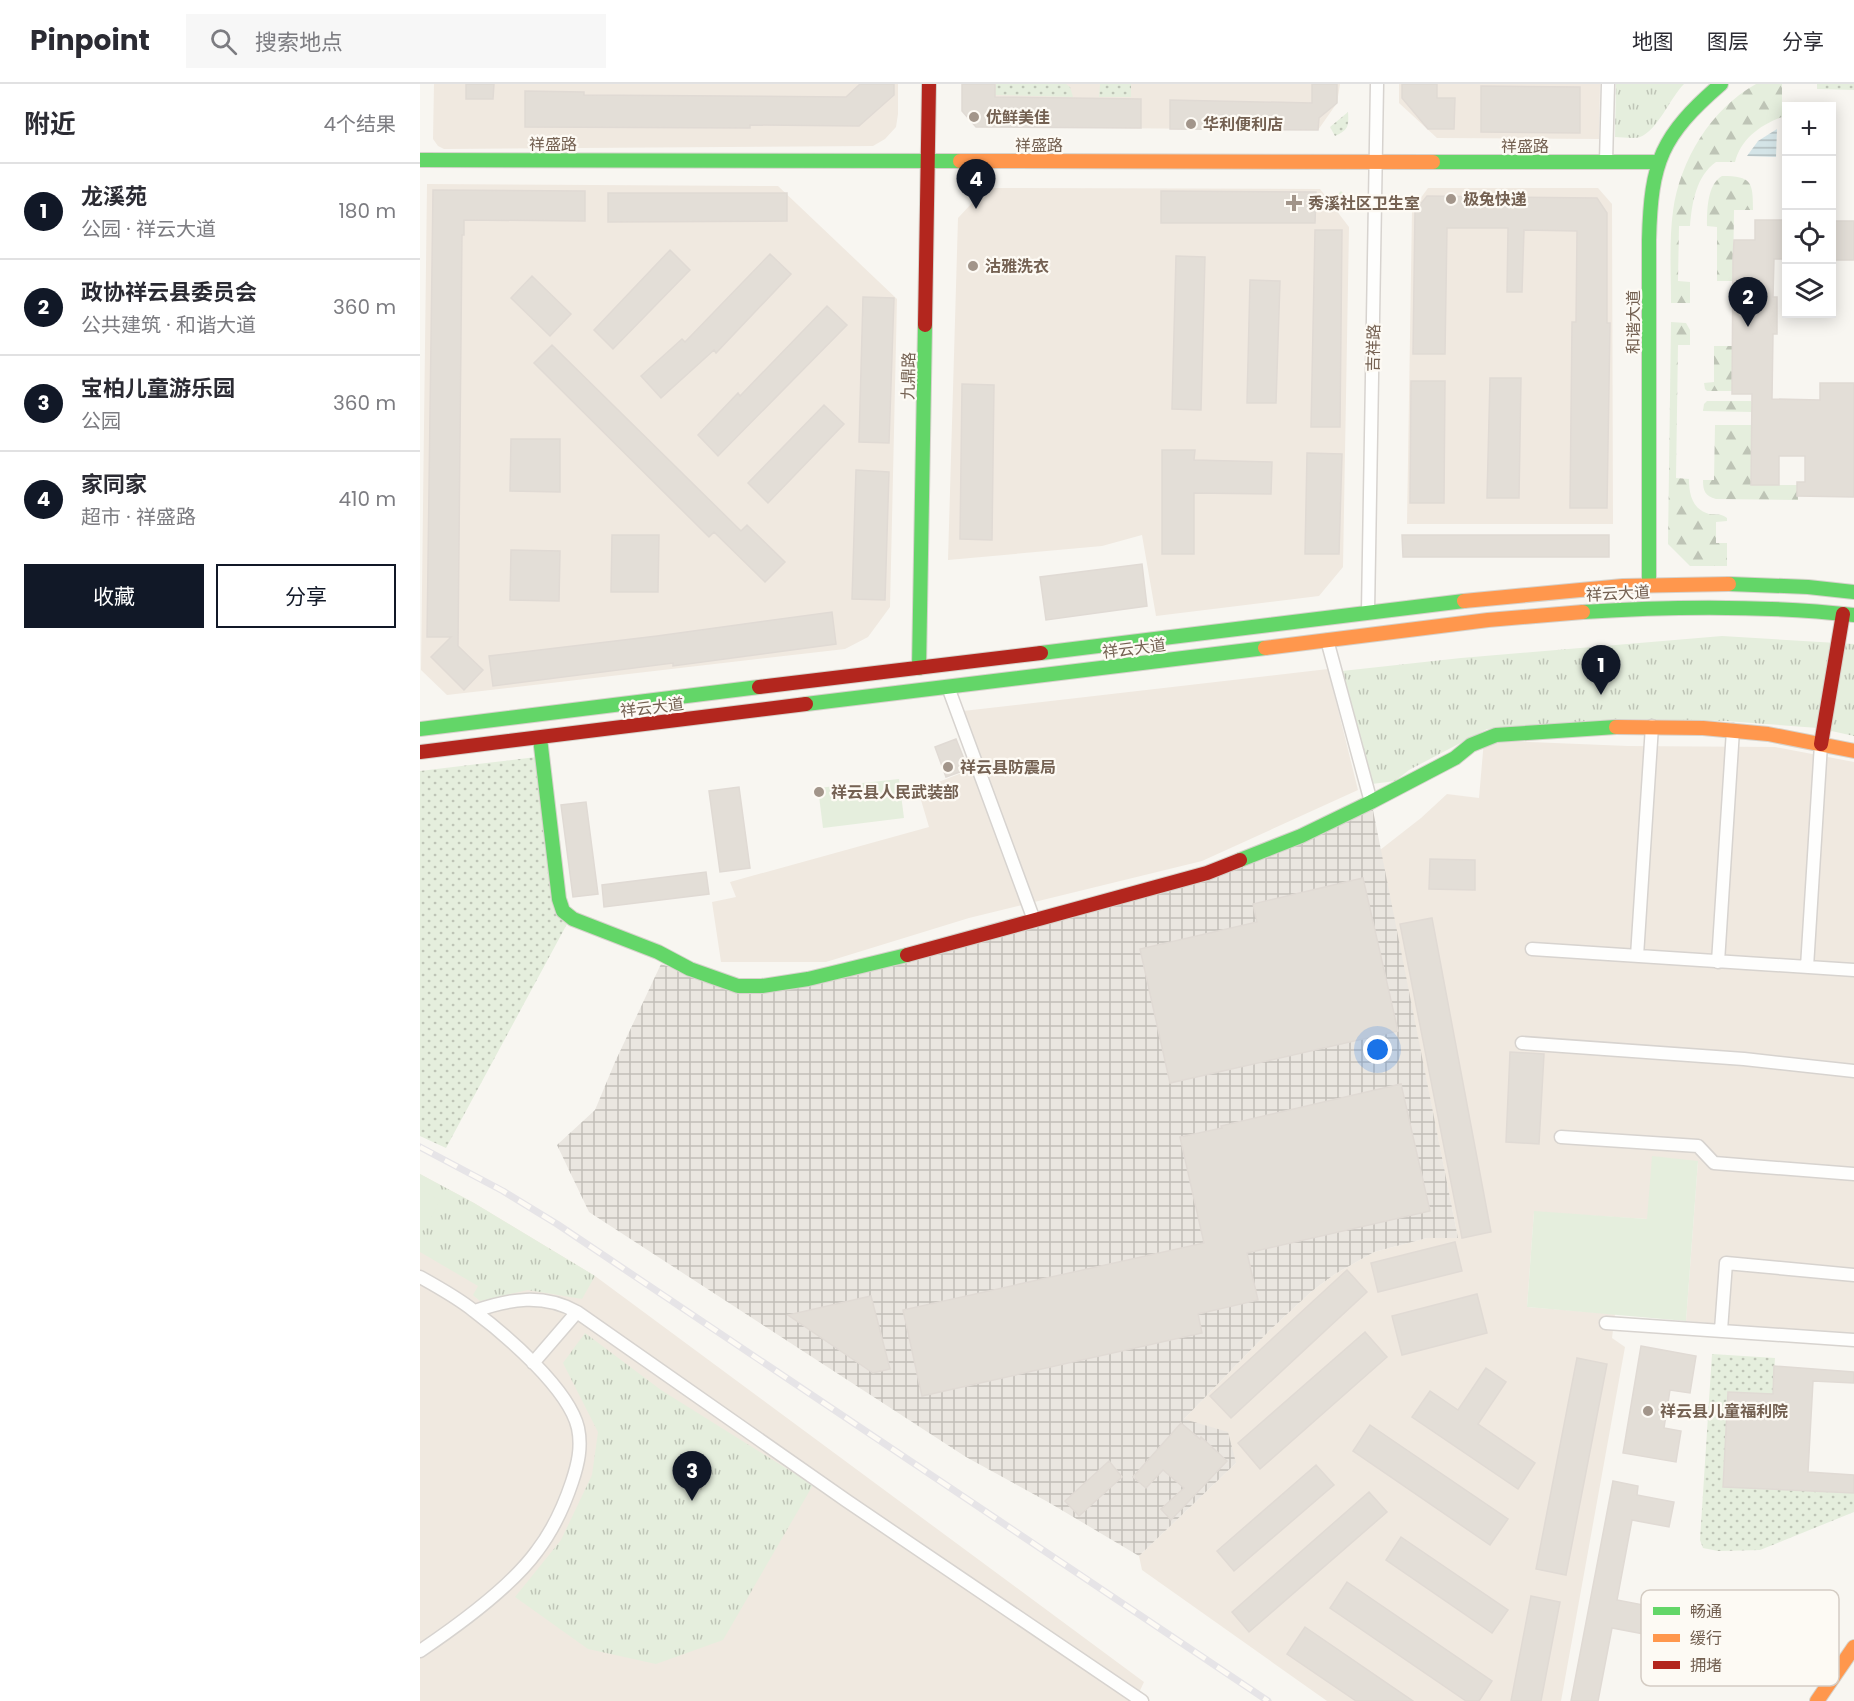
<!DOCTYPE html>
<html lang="zh">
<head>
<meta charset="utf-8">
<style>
	:root { --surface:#fff; --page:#f7f7f7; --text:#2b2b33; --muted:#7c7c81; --line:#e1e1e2; --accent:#111827 }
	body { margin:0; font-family:Poppins,"Noto Sans SC",sans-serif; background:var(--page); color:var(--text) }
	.controls { position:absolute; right:18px; top:18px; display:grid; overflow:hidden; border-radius:0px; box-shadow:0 3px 15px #0003 }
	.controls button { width:54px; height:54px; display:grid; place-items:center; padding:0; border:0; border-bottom:2px solid var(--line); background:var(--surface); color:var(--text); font:30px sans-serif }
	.you { position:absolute; left:958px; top:966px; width:21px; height:21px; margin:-15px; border:4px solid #fff; border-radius:50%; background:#1a73e8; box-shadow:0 0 0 9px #1a73e833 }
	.badge { display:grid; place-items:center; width:39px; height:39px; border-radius:50%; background:var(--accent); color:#fff; font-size:20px; font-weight:700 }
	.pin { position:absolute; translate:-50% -50px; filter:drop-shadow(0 2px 3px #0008) }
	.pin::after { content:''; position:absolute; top:32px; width:21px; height:18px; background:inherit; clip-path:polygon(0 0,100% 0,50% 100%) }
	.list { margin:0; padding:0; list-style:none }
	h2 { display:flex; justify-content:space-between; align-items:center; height:78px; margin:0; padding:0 24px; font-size:26px }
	h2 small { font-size:20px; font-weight:400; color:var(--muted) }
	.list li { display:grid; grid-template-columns:39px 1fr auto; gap:18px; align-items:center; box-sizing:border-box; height:96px; padding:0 24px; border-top:2px solid var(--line) }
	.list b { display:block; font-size:22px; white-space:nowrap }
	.list p { margin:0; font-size:20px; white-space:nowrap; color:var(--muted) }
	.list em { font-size:20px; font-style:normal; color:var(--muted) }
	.actions { display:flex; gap:12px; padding:18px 24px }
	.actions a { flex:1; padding:14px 0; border:2px solid var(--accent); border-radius:0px; text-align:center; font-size:21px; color:var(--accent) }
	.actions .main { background:var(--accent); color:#fff }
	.icon { flex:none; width:33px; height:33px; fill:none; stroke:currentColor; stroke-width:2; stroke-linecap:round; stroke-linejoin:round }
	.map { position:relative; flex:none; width:1434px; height:1617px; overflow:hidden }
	header { display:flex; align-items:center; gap:36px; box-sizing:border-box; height:84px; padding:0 30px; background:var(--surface); border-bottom:2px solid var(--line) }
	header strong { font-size:28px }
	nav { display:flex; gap:33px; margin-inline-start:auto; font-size:21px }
	.search { width:420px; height:54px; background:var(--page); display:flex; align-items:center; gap:15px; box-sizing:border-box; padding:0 21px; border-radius:0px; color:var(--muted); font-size:22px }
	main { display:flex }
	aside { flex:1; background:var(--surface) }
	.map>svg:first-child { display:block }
</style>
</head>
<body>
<header>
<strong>Pinpoint</strong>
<div class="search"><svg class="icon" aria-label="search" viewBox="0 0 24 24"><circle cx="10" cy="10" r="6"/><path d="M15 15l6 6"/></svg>搜索地点</div>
<nav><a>地图</a><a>图层</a><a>分享</a></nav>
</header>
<main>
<aside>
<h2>附近<small>4个结果</small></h2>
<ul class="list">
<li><span class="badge">1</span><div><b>龙溪苑</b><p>公园 · 祥云大道</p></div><em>180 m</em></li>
<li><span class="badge">2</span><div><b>政协祥云县委员会</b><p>公共建筑 · 和谐大道</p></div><em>360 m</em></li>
<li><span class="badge">3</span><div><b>宝柏儿童游乐园</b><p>公园</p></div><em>360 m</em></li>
<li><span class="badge">4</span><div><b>家同家</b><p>超市 · 祥盛路</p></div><em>410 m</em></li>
</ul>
<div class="actions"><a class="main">收藏</a><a>分享</a></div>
</aside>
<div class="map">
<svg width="1434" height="1617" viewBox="0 0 1434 1617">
	<defs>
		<pattern id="industrial-grid" width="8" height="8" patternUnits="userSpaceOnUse" patternTransform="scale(1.5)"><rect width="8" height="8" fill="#eae6e0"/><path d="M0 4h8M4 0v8" fill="none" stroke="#c2beb8"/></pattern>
		<pattern id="grass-dots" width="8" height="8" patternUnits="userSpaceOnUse" patternTransform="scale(1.5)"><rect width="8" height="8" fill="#e5eedd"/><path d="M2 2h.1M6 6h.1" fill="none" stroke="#bec4b6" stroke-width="1.8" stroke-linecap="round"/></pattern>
		<pattern id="forest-firs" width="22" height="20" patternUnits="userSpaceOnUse" patternTransform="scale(1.5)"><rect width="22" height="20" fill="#e5eedd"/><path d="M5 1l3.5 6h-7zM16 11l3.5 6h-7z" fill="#bec4b6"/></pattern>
		<pattern id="park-tufts" width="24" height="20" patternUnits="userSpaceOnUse" patternTransform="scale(1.5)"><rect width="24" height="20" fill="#e5eedd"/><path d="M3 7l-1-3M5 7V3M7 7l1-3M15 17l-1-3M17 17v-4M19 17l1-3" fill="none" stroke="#bec4b6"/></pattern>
		<pattern id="water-rules" width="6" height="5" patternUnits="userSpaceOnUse" patternTransform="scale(1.5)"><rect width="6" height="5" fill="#d4e4e7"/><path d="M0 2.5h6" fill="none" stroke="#b1bcbe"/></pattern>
	</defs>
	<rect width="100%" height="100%" fill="#f8f6f1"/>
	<path fill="#f0e9e0" d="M14 0H478V30L476 43 465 55 453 62 24 65 18 62 13 55Z
		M542 0H920L917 19 898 46 556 43 542 27Z
		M979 0H1180L1179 55 1017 54 979 19Z
		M7 100 358 102 477 215 470 523 448 553 425 565 27 611 1 586Z
		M566 104 900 105 929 143 923 483 899 512 736 532 722 451 682 462 528 476 538 134Z
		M1008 104H1178L1192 120 1193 440H987L992 126Z
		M908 585 938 706 782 777 549 834 406 878H301L292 818 316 813 310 798 509 743 498 706 562 681 543 627Z
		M1064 656 1208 662 1355 663 1434 678V1253L1266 1237 1278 1077 1227 1135 1114 1128 1107 1223 1195 1230 1192 1254 1205 1263 1141 1617H907L722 1486 719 1472 816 1379 764 1335 850 1246 892 1207 915 1190 954 1168 1007 1154H1038L960 766 1001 734 1027 710 1059 714Z
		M0 1090 54 1119 175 1192 724 1598 715 1617H0Z"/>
	<path fill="url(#industrial-grid)" d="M952 721 1038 1154H1007L954 1168 915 1190 892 1207 850 1246 764 1335 808 1348 816 1379 719 1472 628 1418 546 1373 169 1128 137 1061 175 1026 195 978 241 880 319 907 651 830Z"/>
	<path fill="url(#grass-dots)" d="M576 0H646L650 3 653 13 575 11Z
		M680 0H711V13H679Z
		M1397 0H1434V6L1397 5Z
		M928 28C929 43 928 46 915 52L910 43Z
		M921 107 934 121 927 127 914 114Z
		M116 673 147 840 26 1064 0 1052V687Z
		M1292 1270 1355 1274 1353 1310 1308 1308 1303 1402 1434 1409V1428L1340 1466 1298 1467 1283 1464 1280 1456Z"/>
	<path fill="url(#forest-firs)" d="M1336 0H1362V33C1340 41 1321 55 1315 78H1296C1276 92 1272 119 1270 142H1259L1258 197 1270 198V219H1251C1251 189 1249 157 1253 127 1260 76 1291 25 1336 0Z
		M1302 92C1332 92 1333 98 1333 126H1314L1313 197H1297V143L1287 142C1287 126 1287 101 1302 92Z
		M1251 238 1266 239 1270 246V261H1258L1256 394 1269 395C1269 410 1272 425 1289 430 1296 431 1301 429 1307 434V437L1296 438V459H1307V482H1270L1248 460Z
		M1294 262H1312V307H1287L1285 305 1284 299 1294 298Z
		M1287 317H1331L1332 328 1283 327 1284 320Z
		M1295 341H1331V401H1377L1378 416 1296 415C1285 412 1283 407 1283 396H1294Z"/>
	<path fill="url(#park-tufts)" d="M1196 0H1264C1250 14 1238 46 1220 53 1214 55 1202 53 1195 53Z
		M1302 552 1434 560V652L1398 644 1306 637 1211 635 1067 645 989 686 975 697 952 700 922 587 1041 574Z
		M0 1090 54 1119 175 1192 162 1215 108 1206 60 1217 53 1211 58 1202 0 1168Z
		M165 1249 241 1306 393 1401 303 1556 236 1580 168 1565 95 1513 141 1456 172 1391 178 1348 143 1279Z"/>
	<path fill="#e5eedd" d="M479 695 484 734 403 744 398 704Z
		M1232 1072 1278 1077 1266 1237 1107 1223 1114 1127 1227 1135Z
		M0 1105 20 1117 3 1147 0 1145Z"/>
	<path fill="url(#water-rules)" d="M1357 45 1356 73 1327 72 1338 57Z"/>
	<path fill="#e3ded7" stroke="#e0dad4" stroke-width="1.5" d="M46 0H74L73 15H46Z
		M440 0H474V11L439 42 330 41V44L105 43V7L164 8V11L426 13Z
		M542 0H575V13L721 15V44L556 43 542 27Z
		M892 0H917V19L899 34 898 46 750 45V16L892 19Z
		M982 0H1017V14H1035L1034 45H1008L982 14Z
		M1061 2 1160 3V49L1061 48Z
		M13 106 165 107V137L44 136V151H42L38 562 63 586 44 606 11 573 31 553H7Z
		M741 107 896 108 895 139H741Z
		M188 109H367V137L188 138Z
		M1007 112 1177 114 1187 129V239H1190L1187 424H1150L1152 238H1156L1157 147 1104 146 1102 208H1087L1088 144H1027L1025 270H993L995 127Z
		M1335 136H1366V175H1354L1353 213H1357V250H1353L1352 315 1400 316V299H1434V413L1377 412V398H1385V372H1359V401H1331L1332 310H1312L1313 175 1314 156H1335Z
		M1412 137H1434V176H1412Z
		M895 146H922L920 343H891Z
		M250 166 270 186 193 265 174 246Z
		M350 170 371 190 296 269 294 266 241 314 221 292 262 255 265 258Z
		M756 172 785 173 781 326 752 325Z
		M112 192 151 230 130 252 91 214Z
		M830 196 860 197 856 319H827Z
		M443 213 474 214 469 359 439 358Z
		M407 222 427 241 298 372 278 351 318 309 320 312Z
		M132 261 321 447 327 441 365 478 345 498 294 448 289 453 114 279Z
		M1070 294H1101L1099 414H1067Z
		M991 297H1025L1024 419H990Z
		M542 300 574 301 572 456 540 455Z
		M404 321 424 340 348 419 328 399Z
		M91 355H140V408L90 407Z
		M742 366H775L774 376 852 378 851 410 774 409V470H742Z
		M887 369 922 370 919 470H885Z
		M436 386 469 388 465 516 432 515Z
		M192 451H239L238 508H191Z
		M982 451H1189V473H983Z
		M91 466 140 467 139 517 90 516Z
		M722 480 727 522 626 536 620 493Z
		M412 528 416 560 253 582V579L73 602 69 572 237 552Z
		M536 655 548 685 526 693 515 663Z
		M319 703 330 784 300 788 289 707Z
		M166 718 178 810 153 813 141 721Z
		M1010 775 1055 776V806L1009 805Z
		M286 788 289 810 184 823 182 801Z
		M943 794 978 947 750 999 720 865 837 838 833 820Z
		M1012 834 1071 1148 1042 1154 980 840Z
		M1090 968 1124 970 1119 1060 1086 1058Z
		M981 1000 1010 1127 827 1169 838 1216 778 1230 782 1249 502 1312 483 1226 784 1159 760 1053 802 1044 801 1042Z
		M1035 1158 1042 1187 958 1208 951 1179Z
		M927 1186 947 1208 811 1334 790 1312Z
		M1057 1210 1067 1249 982 1271 972 1232Z
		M451 1212 470 1285 453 1289 368 1231Z
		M945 1248 967 1273 840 1385 818 1359Z
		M1221 1262 1276 1272 1270 1309 1250 1306 1244 1344 1261 1347 1256 1378 1203 1369Z
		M1157 1274 1187 1280 1146 1491 1116 1485Z
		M1354 1282 1434 1288V1299L1393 1297 1388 1388 1434 1391V1409L1303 1403 1308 1308 1353 1310Z
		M1066 1284 1086 1298 1058 1340 1115 1379 1098 1405 992 1333 1010 1307 1038 1326Z
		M761 1339 780 1355 781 1353 807 1377 751 1436 741 1425 764 1404 743 1386 726 1404 713 1393Z
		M950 1341 1088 1435 1070 1461 933 1367Z
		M689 1377 702 1393 659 1432 645 1417Z
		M896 1381 914 1401 814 1487 797 1467Z
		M1193 1397 1218 1402 1217 1411 1254 1418 1249 1443 1212 1436 1197 1516 1239 1524 1236 1540 1265 1550 1249 1596 1238 1592 1250 1555 1192 1544 1178 1617H1151Z
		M949 1408 967 1428 829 1548 812 1528Z
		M981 1453 1088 1526 1072 1549 966 1476Z
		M927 1498 1072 1597 1059 1617H1046L910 1524Z
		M1111 1512 1140 1518 1121 1617H1091Z
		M885 1543 993 1617H936L867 1570Z"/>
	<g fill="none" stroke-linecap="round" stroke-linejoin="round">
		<g stroke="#d7d3cf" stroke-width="15">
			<path id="street" d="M1186 78 1188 0
				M948 528 957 0
				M907 556 951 718
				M528 603 614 836
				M1112 865 1434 886
				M1217 872 1232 642
				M1298 878 1313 646
				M1387 883 1401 660
				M1102 959 1324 975 1434 987
				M1141 1053 1278 1062 1294 1079 1434 1090
				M0 1193C18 1203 38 1214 54 1227 86 1251 149 1305 158 1344 162 1363 158 1380 152 1398 144 1422 133 1446 117 1467 91 1503 37 1542 0 1567
				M55 1227C89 1215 123 1209 157 1228L427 1417 722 1617
				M1186 1239 1434 1256
				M1301 1246 1306 1179 1434 1191
				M113 1279 157 1228"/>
		</g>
		<g stroke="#d6d2cb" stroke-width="16">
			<path id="fast" d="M0 76 540 77
				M1013 78H1239
				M1229 500V156C1231 77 1241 52 1301 0
				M1309 500 1388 503 1434 508
				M1163 528C1254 522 1343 521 1434 531
				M621 569 1044 517
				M499 584 505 241
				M386 620 845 564
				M0 645 339 603
				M120 654 139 815 143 827 153 835 238 868 270 885 318 902H342L388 895 487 871
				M820 776 881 752 951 718 1035 674 1051 661 1076 651 1196 643"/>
		</g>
		<g stroke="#d6d2cb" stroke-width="16">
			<path id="slow" d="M540 77 1013 78
				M1044 517 1203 502 1309 500
				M845 564 1068 536 1163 528
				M1196 643 1283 644 1348 650 1434 667
				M1397 1617 1434 1563"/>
		</g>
		<g stroke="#d6d2cb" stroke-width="16">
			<path id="jam" d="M505 241 509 0
				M339 603 621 569
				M1401 660 1423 530
				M0 668 386 620
				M487 871 787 789 820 776"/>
		</g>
		<use href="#street" stroke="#fefefd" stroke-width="12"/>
		<use href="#fast" stroke="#63d668" stroke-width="14"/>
		<use href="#slow" stroke="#ff974d" stroke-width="14"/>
		<use href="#jam" stroke="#b3261e" stroke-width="14"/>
		<g stroke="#e6e4e7" stroke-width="7">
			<path id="rail" d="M0 1063 83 1107 137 1140 848 1617"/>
		</g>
		<use href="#rail" stroke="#fdfaf4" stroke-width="4.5" stroke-dasharray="14" stroke-linecap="butt"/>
	</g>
	<g fill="#a2958a" stroke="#fdfaf4" stroke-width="2">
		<circle cx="554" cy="33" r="6"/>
		<circle cx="771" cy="40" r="6"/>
		<circle cx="1031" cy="115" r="6"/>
		<path d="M871 110h6v6h6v6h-6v6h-6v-6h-6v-6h6z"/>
		<circle cx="553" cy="182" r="6"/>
		<circle cx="528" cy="683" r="6"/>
		<circle cx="399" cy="708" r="6"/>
		<circle cx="1228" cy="1327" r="6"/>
	</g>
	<g text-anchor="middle" stroke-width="4.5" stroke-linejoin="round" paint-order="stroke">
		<g font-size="16" font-weight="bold" fill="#746152" stroke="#fdfaf4" text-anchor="start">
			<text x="566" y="39">优鲜美佳</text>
			<text x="783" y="46">华利便利店</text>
			<text x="1043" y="121">极兔快递</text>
			<text x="888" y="125">秀溪社区卫生室</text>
			<text x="565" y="188">沽雅洗衣</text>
			<text x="540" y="689">祥云县防震局</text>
			<text x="411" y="714">祥云县人民武装部</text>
			<text x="1240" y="1333">祥云县儿童福利院</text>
		</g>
		<g font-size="16" fill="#746152" stroke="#fdfaf4">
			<text x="133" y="66">祥盛路</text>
			<text x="619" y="67">祥盛路</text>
			<text x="1105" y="68">祥盛路</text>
			<text transform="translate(1213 238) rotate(-90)" y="6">和谐大道</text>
			<text transform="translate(953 264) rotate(-89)" y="6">吉祥路</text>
			<text transform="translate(488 292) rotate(-89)" y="6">九鼎路</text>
			<text transform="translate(1198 509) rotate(-3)" y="6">祥云大道</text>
			<text transform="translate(714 564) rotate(-7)" y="6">祥云大道</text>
			<text transform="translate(232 623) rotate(-7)" y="6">祥云大道</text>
		</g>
	</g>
	<rect x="1221" y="1506" width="198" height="96" rx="9" fill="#fdfaf4" stroke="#d4ccc3" stroke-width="1.5"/>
	<rect x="1233" y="1523" width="27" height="8" fill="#63d668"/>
	<rect x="1233" y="1550" width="27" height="8" fill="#ff974d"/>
	<rect x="1233" y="1577" width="27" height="8" fill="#b3261e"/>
	<g font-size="16" fill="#746152">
		<text x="1270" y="1533">畅通</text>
		<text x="1270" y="1560">缓行</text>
		<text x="1270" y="1587">拥堵</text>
	</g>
</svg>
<div class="controls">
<button>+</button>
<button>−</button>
<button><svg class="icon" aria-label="locate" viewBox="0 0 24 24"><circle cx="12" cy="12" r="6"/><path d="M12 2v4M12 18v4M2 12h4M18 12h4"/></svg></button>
<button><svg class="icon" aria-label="layers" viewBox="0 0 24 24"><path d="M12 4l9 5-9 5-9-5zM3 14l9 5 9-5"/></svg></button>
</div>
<div class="you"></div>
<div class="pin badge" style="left:1181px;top:611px">1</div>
<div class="pin badge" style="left:1328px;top:243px">2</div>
<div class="pin badge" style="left:272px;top:1417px">3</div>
<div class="pin badge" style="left:556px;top:125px">4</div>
</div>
</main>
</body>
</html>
